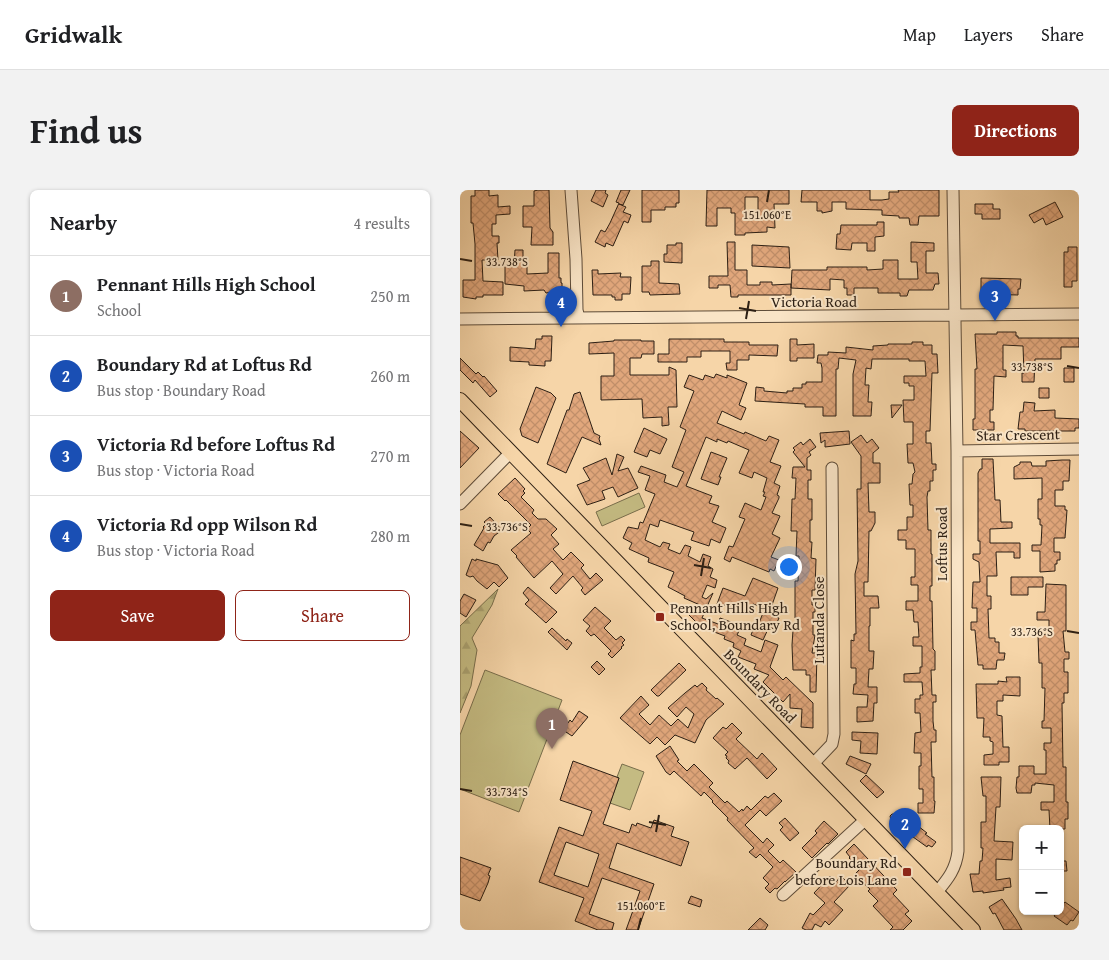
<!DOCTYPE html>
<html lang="en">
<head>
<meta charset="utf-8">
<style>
	:root { --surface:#fff; --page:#f2f2f2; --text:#202124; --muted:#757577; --line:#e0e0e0; --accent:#8f2418 }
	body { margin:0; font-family:"Gentium Book Plus",serif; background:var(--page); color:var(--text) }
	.controls { position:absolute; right:15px; bottom:15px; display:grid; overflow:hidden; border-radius:8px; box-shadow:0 1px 4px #0004 }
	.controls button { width:45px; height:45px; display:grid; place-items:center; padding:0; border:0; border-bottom:1px solid var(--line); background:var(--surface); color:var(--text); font:25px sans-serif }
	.you { position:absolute; left:328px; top:376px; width:18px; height:18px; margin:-12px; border:4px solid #fff; border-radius:50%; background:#1a73e8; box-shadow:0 0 0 8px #1a73e833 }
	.badge { display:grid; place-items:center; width:32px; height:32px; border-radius:50%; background:var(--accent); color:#fff; font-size:16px; font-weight:700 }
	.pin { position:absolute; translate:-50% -41px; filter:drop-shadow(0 1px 2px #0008) }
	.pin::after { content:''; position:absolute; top:26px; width:18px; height:15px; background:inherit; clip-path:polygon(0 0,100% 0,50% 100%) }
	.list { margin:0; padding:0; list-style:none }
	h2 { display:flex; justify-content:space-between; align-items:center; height:65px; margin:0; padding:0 20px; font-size:21px }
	h2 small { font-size:16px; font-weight:400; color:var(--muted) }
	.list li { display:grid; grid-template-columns:32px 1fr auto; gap:15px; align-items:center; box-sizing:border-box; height:80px; padding:0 20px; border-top:1px solid var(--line) }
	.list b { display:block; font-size:19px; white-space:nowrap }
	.list p { margin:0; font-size:16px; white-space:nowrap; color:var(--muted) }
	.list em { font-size:16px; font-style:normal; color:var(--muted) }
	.actions { display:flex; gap:10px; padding:15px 20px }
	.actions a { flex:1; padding:11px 0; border:1px solid var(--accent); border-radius:8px; text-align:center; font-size:18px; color:var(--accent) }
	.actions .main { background:var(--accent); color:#fff }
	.map { position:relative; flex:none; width:619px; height:740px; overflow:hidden; border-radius:8px }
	header { display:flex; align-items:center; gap:30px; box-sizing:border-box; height:70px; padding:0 25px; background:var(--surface); border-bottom:1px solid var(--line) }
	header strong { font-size:24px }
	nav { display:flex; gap:28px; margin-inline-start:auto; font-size:18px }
	.intro { display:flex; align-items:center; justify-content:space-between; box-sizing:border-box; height:120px; padding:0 30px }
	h1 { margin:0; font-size:35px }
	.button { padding:12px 22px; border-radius:8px; background:var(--accent); color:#fff; font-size:18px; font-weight:700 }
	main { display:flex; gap:30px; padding:0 30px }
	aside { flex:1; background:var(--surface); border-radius:8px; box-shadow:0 1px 4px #0004 }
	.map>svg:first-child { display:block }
</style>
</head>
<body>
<header>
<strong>Gridwalk</strong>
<nav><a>Map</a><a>Layers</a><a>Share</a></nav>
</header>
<div class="intro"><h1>Find us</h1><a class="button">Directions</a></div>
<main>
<aside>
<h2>Nearby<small>4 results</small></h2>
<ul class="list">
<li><span class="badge" style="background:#8d6e63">1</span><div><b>Pennant Hills High School</b><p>School</p></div><em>250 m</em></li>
<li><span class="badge" style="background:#1a4fb4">2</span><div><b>Boundary Rd at Loftus Rd</b><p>Bus stop · Boundary Road</p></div><em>260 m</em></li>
<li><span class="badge" style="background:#1a4fb4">3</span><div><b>Victoria Rd before Loftus Rd</b><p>Bus stop · Victoria Road</p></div><em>270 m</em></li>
<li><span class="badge" style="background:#1a4fb4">4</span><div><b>Victoria Rd opp Wilson Rd</b><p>Bus stop · Victoria Road</p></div><em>280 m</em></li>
</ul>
<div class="actions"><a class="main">Save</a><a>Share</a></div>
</aside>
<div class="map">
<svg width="619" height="740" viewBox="0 0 619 740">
	<defs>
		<pattern id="forest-firs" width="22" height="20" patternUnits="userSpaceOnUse" patternTransform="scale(1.25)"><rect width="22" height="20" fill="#c4bb82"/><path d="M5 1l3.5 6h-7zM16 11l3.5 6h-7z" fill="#a9a06f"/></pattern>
		<pattern id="building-cross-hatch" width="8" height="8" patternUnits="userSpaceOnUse" patternTransform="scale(1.25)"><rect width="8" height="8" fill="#e1a77c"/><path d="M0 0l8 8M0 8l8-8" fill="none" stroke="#c18f6a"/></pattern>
	</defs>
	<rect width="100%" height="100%" fill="#f6d5a8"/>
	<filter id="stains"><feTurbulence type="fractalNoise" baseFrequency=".004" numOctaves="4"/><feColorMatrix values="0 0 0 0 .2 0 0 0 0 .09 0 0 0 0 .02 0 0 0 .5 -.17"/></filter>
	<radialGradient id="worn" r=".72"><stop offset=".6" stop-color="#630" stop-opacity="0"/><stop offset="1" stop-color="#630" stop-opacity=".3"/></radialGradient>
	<path fill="url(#forest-firs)" stroke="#786d4b" d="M38 399 32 415 12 448 17 460 11 496 0 523V436Z"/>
	<path fill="#c4bb82" stroke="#786d4b" d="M179 303 185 317 142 336 136 322Z
		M25 480 102 510 59 622 0 599V545Z
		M162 574 184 582 170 620 150 613 159 588 157 587Z"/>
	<path fill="url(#building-cross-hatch)" stroke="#2c1f14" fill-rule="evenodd" d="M15 0H29V6L38 5V17L50 16V24L36 25V34H32V46H39V53H37L38 70H22L23 91 43 92V105H23V107H16V109L3 107V90H15V54L13 33H11V6H15Z
		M78 0H89L90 38 93 42V55H71L72 37H63V16H74V1Z
		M136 0H146L145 3 148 5 143 17 131 11Z
		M161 0H170L163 15 159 14 166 17 163 22 171 25 168 33 164 31 153 56 146 53 145 57 135 52 141 40 145 42 150 33 159 13 156 12Z
		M182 0H219V13H216V17H205V20H191V32H182Z
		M247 0H329V14H314L315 38 307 37V42L285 43V45H275V23H271V18H257V36H246ZM285 7H298V26H285Z
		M342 0H410V10H422L429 9V2H439L438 0H479V26H459L458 35H450L449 28H439V26L422 25V20L386 19V12H372V21L362 23V21H357V12H341Z
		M595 12 603 27 586 35 583 28 574 33 569 25Z
		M515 14H533V19H540V29H522V24H515Z
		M417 32H424V46L415 47V61H407V53H392L391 60 376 59 377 44H380L381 35H417Z
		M267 52H275V80H287V95H300V92H312V95L331 94V105H278V107H271L270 95H258V98H249V86H268Z
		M451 52 474 53V61H466V83H478L479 94H475L473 100H449L447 106H440V103H418V98H394V105H387V98H384V90L370 89V100L331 98 332 80H367V77H407V80L423 79V70H438V89H458L457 72H451Z
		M216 53H222V73L204 72V64H207V55H216Z
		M292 55 329 57 330 78 292 76Z
		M608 57H617V91H612V97H604V62H608Z
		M55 60H63V69H67V84L88 83V63H99V88H101V93H102V101L86 103 84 100 64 101V96L45 94V75H54Z
		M191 71H199V93L219 94 220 104 190 105 189 102H182V76H191Z
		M132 80H138V84L161 83 160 87H171L170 104H162V110H155V107H152V105H133Z
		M521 88 561 89 560 99H558V105L521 104Z
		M537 142H556V146H558V148H619V157H601V169H575L574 192H562V183H564L563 156 543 155V180H546V187L534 186 533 220H530V232H534V240H513V229H515V179H517L515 144H537Z
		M82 146H92L91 171H85V176L69 175V172L50 171V157L75 159 76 149H82Z
		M209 149H264V152H289V155H318L317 166 289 165V170H277V180H267L266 173H270V161H241V167H227V172H198V164H209Z
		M330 149H337V155L354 154V168H337V171H330Z
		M154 150H181V151H194V164H182L181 168H170V185H209V177L216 180 217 217H208L209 235 202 236V227L183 228 182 209 141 210V186H154V163L129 164V153L154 151Z
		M452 152H463V155H472V164H477L478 183H472L470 241H466V253H471L472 274H476V280H473V291H470V301H468L467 307 468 340H471V364H472V396H470V411H472L473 459 475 461V480H471L472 505H476V512H473V531L474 540H476V552H471L472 587H474V611H475L474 623H458V613H463V599H459V576H461V563H454L455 543 461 542 460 523H455V509H460V505H463L462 492H444V484L460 483V477H462V456H453V447H459L458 432H454L453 420H446V411H458V395H451V387H455V359H446V350H438V340H447V327H453V315H450L449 294H452L453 284 455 282 453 273H448L447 254H453V232H444L443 210H454V196H449V193H444V186H466L465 171H449V169H412L411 179 406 178 405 195H409L408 212H412L411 226H393V184L396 170 379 168 378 179H376V226H363V217H345V214L295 211 296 197 304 198V201L327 203V201H333V198H342V194H346V192H362V178L361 173H357L358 165H368V162L386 163V157L413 160V156L428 155V154H452Z
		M0 168 16 184 18 182 23 187 24 186 37 201 30 207 15 190 13 193 0 180Z
		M604 178H614V192H604Z
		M256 184 267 188V185L287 193 279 215 286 218 281 230 262 221 257 233 284 244 285 242 306 251 309 246 319 250 310 272 321 276 314 293 320 296 317 305 319 306V308L312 323 320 326 312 344 320 348 311 367 319 370 314 381 310 379 309 382 272 367 270 372 264 369 269 356 273 357 285 329 279 327 285 313 301 320 306 307 303 306 305 302H303L307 288 294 282 292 288 279 283 289 260 268 251 267 253 257 249V252L246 247 226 296 252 306 249 313 259 316 252 332 266 338 260 353 251 349 249 356 231 350 234 342 200 330 198 337 190 334 185 350 200 357 203 352 210 354 208 359 220 364 225 355 231 357 228 366 240 372 243 364 251 367 248 376 253 379 250 387 257 390 255 398 247 395 242 407 246 409 253 403 242 428 258 434 260 428 271 432 269 437 279 441 277 445 286 449 284 455 301 462 305 450 318 455 310 477 323 490 326 487 353 513V538L341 537 342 519 330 518V504L323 512 303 492 309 485 294 479 296 474 278 467 281 461 273 457 274 453 264 449 265 446 241 437 226 422 231 424 240 415 224 408 225 406 208 397 214 382 188 372 189 368 169 359 172 353 163 348 168 337 178 339 180 332 183 333 195 304 185 300 190 286 178 282 181 276 206 285 204 292 217 297 224 282 212 277 226 240 220 237 234 201 224 197 229 185 243 190 245 185 254 188Z
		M76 197 91 203 96 208 78 253 62 246 60 239Z
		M579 198H589V208H579Z
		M120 202 134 243 140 246 139 249 141 255 122 247 106 283 87 274 107 220H109L114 204Z
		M564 212 575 213 574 221 595 220V228L619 229V238H615V241H565V239H558L560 222H563Z
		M431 215H442L432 228Z
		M184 238 207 249 200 264 190 260 187 267 174 262Z
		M0 241 19 258 0 278Z
		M389 241 390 254 365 257V250L361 253 360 243Z
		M401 245 407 253 412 249 419 258 413 263V273H420V293H408L409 322H415V333L411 341H409L408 392H404V406H418L419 418H410V436H409V461H414L413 479H409L408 497H417V513H414L413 531 397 532V517H407L408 505 393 504 394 494H396V478H391V450L394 451V444H396L395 384 398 371 397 299H401V266L391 252Z
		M350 249 356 257 349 262 351 265 347 268V280H351V290H348V309H352V330H350V352H352L351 368 356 369 355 400H352V415H355V422H353V445H355L352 463H357L356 502H350V485H346V480H333L332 455 333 440H339V428H335V391H338L339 366H336L337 341H331L332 309H335L336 288H332L333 277H345L333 262 335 260 333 258 341 252 343 255Z
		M251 262 267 268 259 287H261L258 295 241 289Z
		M157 264 164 267 158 281 168 278 178 298 158 307 153 297 142 301 145 309 127 315 117 295 130 290 123 278 146 268 152 285Z
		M522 269H533L535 310H540L541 332H552V338L530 339V353H560V368H554V362H536L537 386H527V406H531V419H528L529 448H535V452H539V463H545L544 470H537L536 479H523V475H518L515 440H511V432H517V418H512L513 392H520L519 372 513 369V364H520V351H518V283L520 279H522Z
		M602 270H610L609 291H603V300H595V316H605V320H607L605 348H594V362H600V370H597V374H595V381L580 382V361H572V355H581L582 335H580V329H578V309H582V288L554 289V277L560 274V272H571L572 276H586V271Z
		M55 288 65 299 63 301 65 303 61 307 74 320 72 323 78 329H86L97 339 91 345 99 354 93 359 103 370 111 362 124 375 121 378 130 389 136 383 143 390 125 405 121 400 123 398 113 386 96 404 90 398 103 384 92 371 74 388 56 367 57 366 51 360 71 343 67 339 71 335 46 310 45 311 38 304Z
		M30 327 42 340 34 346 30 353 28 352 23 361 14 355 24 338 23 337 26 334 24 332Z
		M12 369 16 371V369L38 375 48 388 39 397 34 392 27 399 17 391 13 386 10 387 6 385Z
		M551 387H583V397H568V405H551Z
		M293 388 318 398 312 415 319 418 316 427 319 428 314 439 309 437 303 450 291 445 296 432 299 433 305 418 293 414 289 423 265 414 264 416 257 414 263 398 285 406Z
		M586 394 606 395V441H603L605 462H609V469H604V482H608V503H604V513H602L603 577H606V612H608V629H605V639H590L589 620H581V612H594V595L575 593V595H572L571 603H557L556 598 557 587H559V576H574V584H586V560H584V553H591V538H582V531H584L585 498H582V473H579L578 445 589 444V430H577V422H585Z
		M68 397 97 422 86 433 65 414 69 410 63 403Z
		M4 404 16 410 6 427 0 423V411Z
		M135 417 151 431 144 438 156 450 161 446 165 450 162 453 164 455 161 457 162 458 152 468 148 464 151 461 134 444 131 446 126 441 130 436 123 430Z
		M92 438 106 451 107 449 112 453 107 460 88 442Z
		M137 471 145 479 139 485 131 477Z
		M219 473 226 480 199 506H197L191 500Z
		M546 487H560V506L543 505V511H537V525L542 526 543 557H549V572H539V575H524V565L533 564V552L530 551V547H523L524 528H517L516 494H538V491L547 492Z
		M242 493 247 498 246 500 256 509 257 508 264 514 246 530 235 553 215 545 205 555 197 547 190 554 160 528 181 506 189 515 179 524 190 535 199 525 211 536 218 529 228 538 234 524 226 517 217 527 208 518 225 503 235 495 237 497Z
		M119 521 128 527 112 546 103 540 110 530 112 532Z
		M272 533 282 543 276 549 297 569 302 563 317 579 307 589 287 568 275 579 268 573 269 571 266 568 267 566 265 565 268 562 253 548 263 537 266 539Z
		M392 542 418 543 417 564 400 563 401 551 392 550Z
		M210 556 219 570 217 571 227 581 234 574 253 593 249 597 265 613 267 611 279 622 282 619 283 621 287 616 291 620 305 606 308 608 314 603 322 611 306 626 300 620 285 635 303 653 307 648 314 655 308 661 320 673 323 670 336 682 325 692V691L317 699 315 698 310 703 305 698 309 694 303 688 313 677 300 664 296 668 289 662 294 658 267 630 268 628 252 612 253 611 244 602 241 606 214 581 210 585 206 582 196 566Z
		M390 566 411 574 406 584 386 574Z
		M113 571 159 588 143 634 169 643 172 634 176 636 177 633 191 638 194 630 214 637 211 646 229 652 221 676 157 653 149 678 194 694 178 740H166L180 701 142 688 129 724 154 733 152 740H138L115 731 124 708 79 692 99 637 123 646 132 621 100 610ZM106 652 139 664 128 697 94 685Z
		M406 585 424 602 417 608 400 591Z
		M521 587H541L540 617H536L534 651 553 652 552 670 536 669V690L550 688 551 697 543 698 544 700 523 703V701L513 702 510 684H519L520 671H522L523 658H521V632H526V606H523Z
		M432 624 441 625 458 639V636L467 643 465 644 476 652 472 657 468 655 467 657 449 644 447 646 431 630 430 626Z
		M325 628 339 643 330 651 320 640 323 637 319 633Z
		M364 631 378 644 368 654 367 653 352 668 342 658 357 643 355 641Z
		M394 654 437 700 433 704 449 721 445 724 452 731 443 740H430L433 737 413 716 418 711 408 701 410 699 394 685 400 679 389 668 390 667 386 662Z
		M0 667 31 678 28 685 30 686 28 693 20 711 0 704Z
		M600 671H606L607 681H600Z
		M370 686 376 692 381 686 390 695 374 712 383 720 369 735 365 731 361 737 355 734 352 740H346L342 738 350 723 353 725 365 713 354 703Z
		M231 706 242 710 240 717 228 713Z
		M542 709 556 729 562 740H544L535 723 533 724 529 717Z
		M605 712 619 722 613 731 611 730 607 735 594 726 598 721H600V718Z
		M300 728 308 735 305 740H288Z"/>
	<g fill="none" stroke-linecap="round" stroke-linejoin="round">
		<g stroke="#5e4c39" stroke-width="13">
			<path id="minor" d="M111 0 116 69 117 120 119 128
				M0 129 619 124
				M497 261 619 259
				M0 314 50 263
				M353 574 372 554 374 544 372 278
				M477 702C488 689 496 679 498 661L497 261 493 0
				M323 705 406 629"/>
		</g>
		<g stroke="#2c1f14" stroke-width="16">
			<path id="major" d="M0 210 513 740"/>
		</g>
		<use href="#minor" stroke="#f9e4c6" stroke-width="11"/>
		<use href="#major" stroke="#f6d5a8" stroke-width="14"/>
	</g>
	<path fill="none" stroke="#2c1f14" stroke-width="2" d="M307 12 309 0M0 69 12 71M279 118 296 121M286 129 289 111M607 176 619 178M0 334 12 336M234 375 251 378M241 386 244 368M607 441 619 443M0 599 12 601M189 632 206 635M196 642 199 625M178 740 181 728"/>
	<g fill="#8f2418" stroke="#f9e4c6" stroke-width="2">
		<rect x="195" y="422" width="10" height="10" rx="2.5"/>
		<rect x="442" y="677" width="10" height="10" rx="2.5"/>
	</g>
	<g text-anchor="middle" stroke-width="4" stroke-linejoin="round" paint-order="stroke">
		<g font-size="15" fill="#2c1f14" stroke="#f9e4c6">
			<text x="354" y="117">Victoria Road</text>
			<text transform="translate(558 245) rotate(-1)" y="5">Star Crescent</text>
			<text transform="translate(482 354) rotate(-90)" y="5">Loftus Road</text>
			<text transform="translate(359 430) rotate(-90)" y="5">Lutanda Close</text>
			<text transform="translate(300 496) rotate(46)" y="5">Boundary Road</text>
		</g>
		<g font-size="15" fill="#2c1f14" stroke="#f9e4c6" text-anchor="start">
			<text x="210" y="423">Pennant Hills High<tspan x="210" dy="17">School, Boundary Rd</tspan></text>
			<text x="437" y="678" text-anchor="end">Boundary Rd<tspan x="437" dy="17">before Lois Lane</tspan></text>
		</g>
	</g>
	<g font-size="12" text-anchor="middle" fill="#2c1f14" stroke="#f9e4c6" stroke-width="4" stroke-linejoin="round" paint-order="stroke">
		<text x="307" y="29">151.060°E</text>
		<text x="47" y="76">33.738°S</text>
		<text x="572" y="181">33.738°S</text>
		<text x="47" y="341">33.736°S</text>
		<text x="572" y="446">33.736°S</text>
		<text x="47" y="606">33.734°S</text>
		<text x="181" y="720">151.060°E</text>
	</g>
	<rect width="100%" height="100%" filter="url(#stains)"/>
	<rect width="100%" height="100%" fill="url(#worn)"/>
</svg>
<div class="controls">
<button>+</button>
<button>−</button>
</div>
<div class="you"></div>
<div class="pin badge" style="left:92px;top:559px;background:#8d6e63">1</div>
<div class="pin badge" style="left:445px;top:659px;background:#1a4fb4">2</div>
<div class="pin badge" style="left:535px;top:131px;background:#1a4fb4">3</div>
<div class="pin badge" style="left:101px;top:137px;background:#1a4fb4">4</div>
</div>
</main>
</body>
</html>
